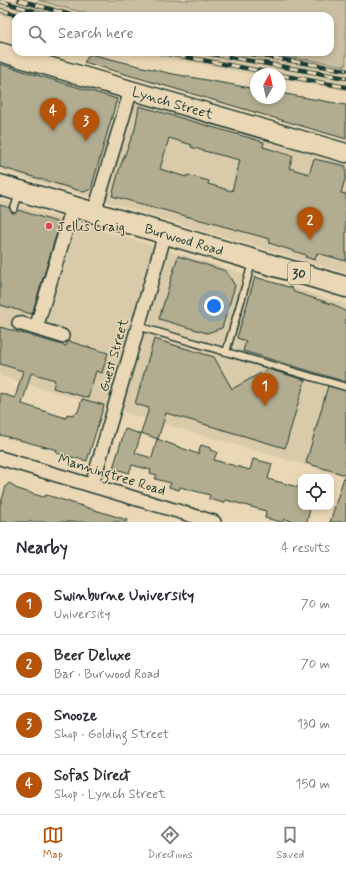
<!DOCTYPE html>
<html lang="en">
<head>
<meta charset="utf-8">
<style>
	:root { --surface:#fff; --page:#f7f7f7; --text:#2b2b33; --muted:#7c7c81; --line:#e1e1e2; --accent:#b45309 }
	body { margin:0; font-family:Mynerve,sans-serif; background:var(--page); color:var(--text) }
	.controls { position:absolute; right:12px; bottom:12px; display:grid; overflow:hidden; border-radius:8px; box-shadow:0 2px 6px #0003 }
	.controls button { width:36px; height:36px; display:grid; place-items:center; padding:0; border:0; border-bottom:1px solid var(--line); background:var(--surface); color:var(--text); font:20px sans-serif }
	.compass { position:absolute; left:250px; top:68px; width:36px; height:36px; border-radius:50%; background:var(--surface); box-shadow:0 2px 6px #0003; rotate:8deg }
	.you { position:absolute; left:214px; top:306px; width:14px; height:14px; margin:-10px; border:3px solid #fff; border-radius:50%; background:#1a73e8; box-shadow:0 0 0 6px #1a73e833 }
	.badge { display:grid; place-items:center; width:26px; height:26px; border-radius:50%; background:var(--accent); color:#fff; font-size:13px; font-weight:700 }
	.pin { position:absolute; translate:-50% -33px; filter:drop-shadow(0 1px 2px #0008) }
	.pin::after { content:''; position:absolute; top:21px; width:14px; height:12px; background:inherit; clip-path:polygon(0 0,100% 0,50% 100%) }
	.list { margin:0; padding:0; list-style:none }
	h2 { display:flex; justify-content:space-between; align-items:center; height:52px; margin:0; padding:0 16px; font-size:17px }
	h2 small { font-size:13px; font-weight:400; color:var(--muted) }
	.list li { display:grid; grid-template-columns:26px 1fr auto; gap:12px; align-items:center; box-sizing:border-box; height:60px; padding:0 16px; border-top:1px solid var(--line) }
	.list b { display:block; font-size:15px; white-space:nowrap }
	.list p { margin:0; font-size:13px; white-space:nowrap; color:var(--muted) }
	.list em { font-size:13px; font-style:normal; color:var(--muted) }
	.icon { flex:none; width:22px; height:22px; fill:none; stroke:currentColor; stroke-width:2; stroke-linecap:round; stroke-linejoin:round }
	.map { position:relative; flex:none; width:346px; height:522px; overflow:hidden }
	.search { position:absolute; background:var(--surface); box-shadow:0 2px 6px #0003; left:12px; right:12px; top:12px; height:44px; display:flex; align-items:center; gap:10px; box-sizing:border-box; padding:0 14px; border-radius:12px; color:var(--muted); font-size:15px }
	.sheet { height:292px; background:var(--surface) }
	nav { display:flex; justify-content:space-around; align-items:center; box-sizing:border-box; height:56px; border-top:1px solid var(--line); background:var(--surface); font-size:11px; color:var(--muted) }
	nav a { display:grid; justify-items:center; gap:2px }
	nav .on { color:var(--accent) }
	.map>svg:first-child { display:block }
</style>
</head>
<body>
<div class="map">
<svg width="346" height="522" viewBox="0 0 346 522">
	<rect width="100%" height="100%" fill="#ead7b5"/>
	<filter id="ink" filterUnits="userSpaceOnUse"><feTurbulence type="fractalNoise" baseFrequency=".025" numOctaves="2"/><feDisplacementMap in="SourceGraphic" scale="8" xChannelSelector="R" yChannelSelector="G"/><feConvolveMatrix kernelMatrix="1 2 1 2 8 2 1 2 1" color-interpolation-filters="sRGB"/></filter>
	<g filter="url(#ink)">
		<path fill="#d9caaa" d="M0 0H38L95 16H16V20L0 15Z
			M136 52H262L346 66V91L280 79V74L256 75Z
			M0 58 346 159V273L0 170Z
			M0 200 346 304V477L0 376Z"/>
		<path fill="#c9bea0" stroke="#747e6a" d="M38 0H346V66L262 52H330V16H95Z"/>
		<path fill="#b2ac91" stroke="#1f3d34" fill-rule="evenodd" d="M90 54 168 73 256 89V98H280V93L346 105V139L84 62Z
			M0 64 117 99 91 189 84 192 0 167Z
			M139 106 264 142 263 147 293 156 289 168 309 174 314 159 346 166V176L341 193 346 194V261L317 253 315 260 305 257 306 255 269 243 270 239 112 196 120 167 135 129ZM169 138 192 145 191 147 204 151 240 160 232 191 208 184 209 181 187 175 186 177 160 169Z
			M0 205 10 208 13 213 18 210 60 223 32 314 0 305Z
			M178 256 226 271 235 286 222 328 207 333 159 319Z
			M255 277 292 288 294 292 335 305 346 312V382L243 351 246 341 237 338Z
			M0 327 66 346 68 341 108 353 102 373 96 371 88 398 53 388 55 380 31 373 22 404 66 418 67 414 72 415 78 412 82 399 104 405 87 461 56 453 57 450 0 435V393L15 398 23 371 0 364Z
			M154 339 214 357 232 389 268 369 305 380 285 448 166 413 158 439 141 433 149 408 135 404Z
			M328 386 346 391V475L306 463Z
			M125 429 141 434 135 453 152 458 157 439 198 454 201 445 211 448 210 450 217 452 214 460 250 470 253 459 272 464 268 479 301 488V507H309L310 509 307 522H295L284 519 283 522H281L265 518 266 511 226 500 224 503 209 499 210 495 180 487 179 490 169 487 171 483 155 479 157 475 150 473 151 470 132 465 129 473 113 468Z
			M344 477 346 478V522H330Z
			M9 483 13 485 15 488 43 497 47 495 127 520V522H0V506L6 486Z"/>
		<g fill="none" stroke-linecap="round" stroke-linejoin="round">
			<g stroke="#1f3d34" stroke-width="9">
				<path id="lane" d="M14 209 19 193
					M137 326 346 387
					M226 352 252 263"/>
			</g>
			<g stroke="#1f3d34" stroke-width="16">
				<path id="street" d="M94 213 131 90
					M19 323 62 336
					M36 328 73 207
					M0 458 214 522
					M92 485 165 234"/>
			</g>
			<g stroke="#1f3d34" stroke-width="21">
				<g id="secondary">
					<path id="s1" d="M0 52 346 153"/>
				</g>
			</g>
			<g stroke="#1f3d34" stroke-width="23">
				<g id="primary">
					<path id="s2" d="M0 185 346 287"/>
				</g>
			</g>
			<use href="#lane" stroke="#ead7b5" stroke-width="6"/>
			<use href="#street" stroke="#ead7b5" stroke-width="13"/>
			<use href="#secondary" stroke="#ead7b5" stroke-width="18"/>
			<use href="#primary" stroke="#ead7b5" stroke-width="20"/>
			<g stroke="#1f3d34" stroke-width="4.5">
				<path id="rail" d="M19 0 74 16
					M0 1 51 16
					M0 10 21 16
					M159 52 277 74
					M201 52 346 78
					M238 52 346 70
					M280 75 346 87"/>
			</g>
			<use href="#rail" stroke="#ead7b5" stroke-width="3" stroke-dasharray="9" stroke-linecap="butt"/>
		</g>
	</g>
	<circle fill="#d1495b" stroke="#ead7b5" stroke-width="1.5" cx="49" cy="226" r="4"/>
	<g text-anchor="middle" stroke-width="3" stroke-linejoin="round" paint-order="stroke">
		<rect fill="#ead7b5" stroke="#5c6b5b" stroke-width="1" x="288" y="262" width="22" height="22" rx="3"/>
		<g font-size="13" font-weight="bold" fill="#1f3d34">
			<text x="299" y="278">30</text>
		</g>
		<g font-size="14" fill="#1f3d34" stroke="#ead7b5">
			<text dy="5" stroke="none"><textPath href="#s1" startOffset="180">Lynch Street</textPath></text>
			<text dy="5" stroke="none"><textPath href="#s2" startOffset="192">Burwood Road</textPath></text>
			<text transform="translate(113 355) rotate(-74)" y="5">Guest Street</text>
			<text transform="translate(112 474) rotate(17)" y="5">Manningtree Road</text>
		</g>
		<g font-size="14" fill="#1f3d34" stroke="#ead7b5" text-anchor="start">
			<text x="57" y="231">Jellis Craig</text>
		</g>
	</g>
</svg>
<div class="controls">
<button><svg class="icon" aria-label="locate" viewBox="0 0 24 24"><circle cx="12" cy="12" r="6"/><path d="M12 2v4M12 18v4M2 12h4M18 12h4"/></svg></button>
</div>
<svg class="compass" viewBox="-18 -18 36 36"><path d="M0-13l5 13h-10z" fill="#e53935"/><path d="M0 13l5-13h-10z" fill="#7c7c81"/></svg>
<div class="you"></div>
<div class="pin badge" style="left:265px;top:406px">1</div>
<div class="pin badge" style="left:310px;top:240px">2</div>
<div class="pin badge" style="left:86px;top:141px">3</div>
<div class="pin badge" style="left:53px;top:131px">4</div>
<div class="search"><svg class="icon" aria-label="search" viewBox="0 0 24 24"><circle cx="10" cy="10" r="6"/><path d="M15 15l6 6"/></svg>Search here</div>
</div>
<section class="sheet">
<h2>Nearby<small>4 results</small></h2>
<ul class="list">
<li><span class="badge">1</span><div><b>Swinburne University</b><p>University</p></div><em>70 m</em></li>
<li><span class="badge">2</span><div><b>Beer Deluxe</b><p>Bar · Burwood Road</p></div><em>70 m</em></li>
<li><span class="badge">3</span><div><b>Snooze</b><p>Shop · Golding Street</p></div><em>130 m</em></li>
<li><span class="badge">4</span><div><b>Sofas Direct</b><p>Shop · Lynch Street</p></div><em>150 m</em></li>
</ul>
</section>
<nav>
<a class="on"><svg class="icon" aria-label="map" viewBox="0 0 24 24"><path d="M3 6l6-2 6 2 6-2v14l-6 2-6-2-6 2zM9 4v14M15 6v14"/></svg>Map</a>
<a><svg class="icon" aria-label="directions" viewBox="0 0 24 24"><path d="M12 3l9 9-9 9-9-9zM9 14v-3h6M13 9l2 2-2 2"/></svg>Directions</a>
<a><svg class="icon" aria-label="saved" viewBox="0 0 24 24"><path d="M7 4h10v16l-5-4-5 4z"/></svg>Saved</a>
</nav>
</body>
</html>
